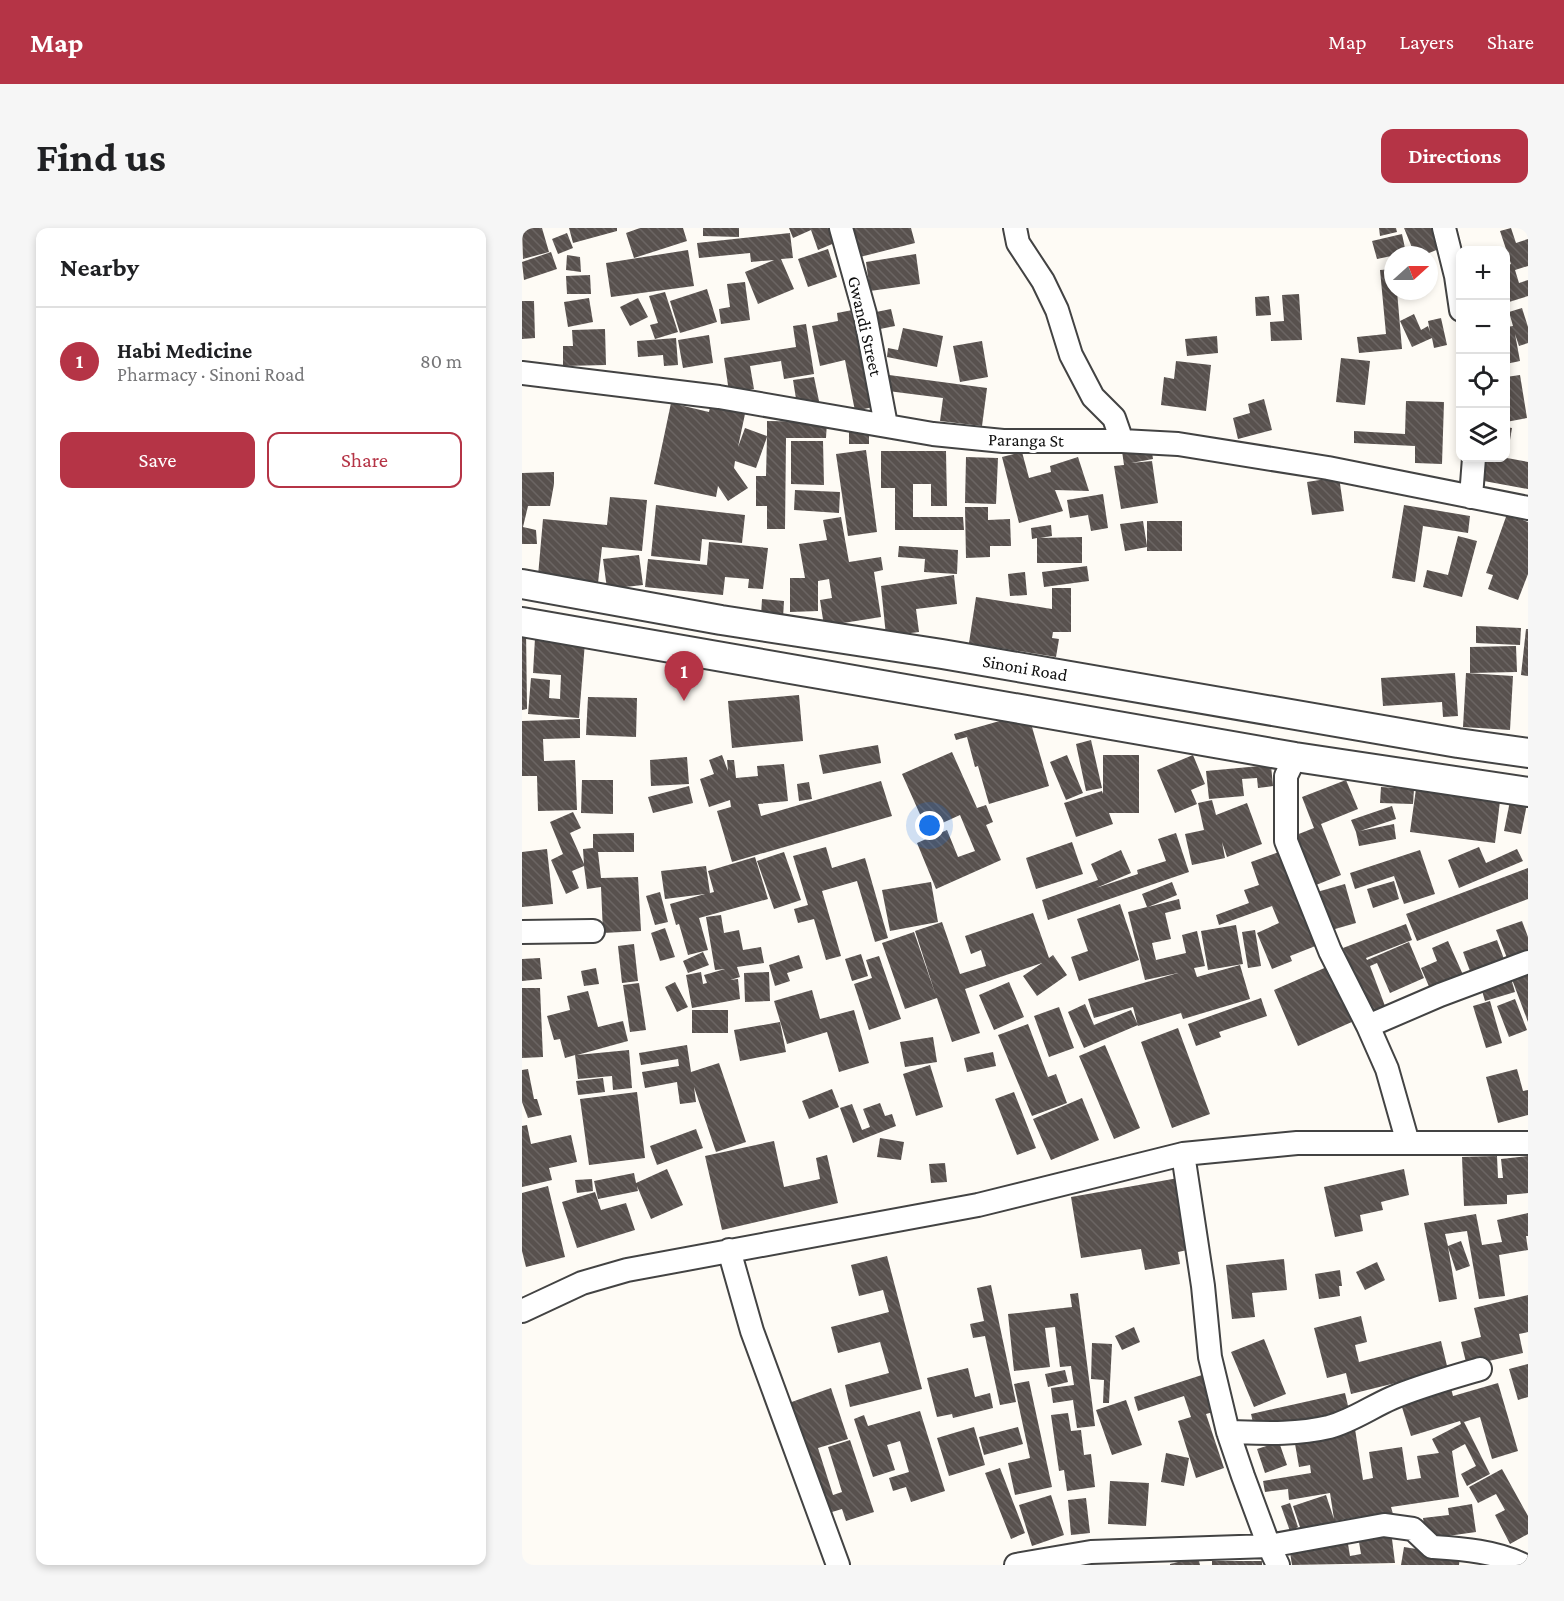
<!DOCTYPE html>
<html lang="en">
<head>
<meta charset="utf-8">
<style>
	:root { --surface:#fff; --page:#f6f6f6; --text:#202124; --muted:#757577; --line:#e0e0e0; --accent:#b53446 }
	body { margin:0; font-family:"Crimson Pro",serif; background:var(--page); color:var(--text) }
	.controls { position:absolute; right:18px; top:18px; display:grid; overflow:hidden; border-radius:12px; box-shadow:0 3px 9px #0003 }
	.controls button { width:54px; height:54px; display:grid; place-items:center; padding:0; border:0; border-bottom:2px solid var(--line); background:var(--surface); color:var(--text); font:30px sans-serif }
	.compass { position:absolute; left:862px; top:18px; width:54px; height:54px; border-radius:50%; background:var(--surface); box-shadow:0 3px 9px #0003; rotate:69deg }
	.you { position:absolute; left:408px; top:598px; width:21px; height:21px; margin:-15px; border:4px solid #fff; border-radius:50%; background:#1a73e8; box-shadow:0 0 0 9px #1a73e833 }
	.badge { display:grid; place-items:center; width:39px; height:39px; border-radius:50%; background:var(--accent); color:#fff; font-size:20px; font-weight:700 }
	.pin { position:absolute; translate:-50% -50px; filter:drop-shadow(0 2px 3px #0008) }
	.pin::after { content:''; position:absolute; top:32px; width:21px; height:18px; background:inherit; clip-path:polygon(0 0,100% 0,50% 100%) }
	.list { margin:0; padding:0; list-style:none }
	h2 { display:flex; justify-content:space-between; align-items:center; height:78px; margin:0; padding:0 24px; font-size:26px }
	h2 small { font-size:20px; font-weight:400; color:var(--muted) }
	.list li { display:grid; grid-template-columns:39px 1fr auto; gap:18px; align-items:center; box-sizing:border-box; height:108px; padding:0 24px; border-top:2px solid var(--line) }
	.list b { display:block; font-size:22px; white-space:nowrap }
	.list p { margin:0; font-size:20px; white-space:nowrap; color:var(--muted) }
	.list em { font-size:20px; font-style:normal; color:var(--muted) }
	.actions { display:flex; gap:12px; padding:18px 24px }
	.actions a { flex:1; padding:14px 0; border:2px solid var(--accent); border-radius:12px; text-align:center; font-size:21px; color:var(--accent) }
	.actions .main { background:var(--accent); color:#fff }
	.icon { flex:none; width:33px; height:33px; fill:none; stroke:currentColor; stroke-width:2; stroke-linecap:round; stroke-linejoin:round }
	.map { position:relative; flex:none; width:1006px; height:1337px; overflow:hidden; border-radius:12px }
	header { display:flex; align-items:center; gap:36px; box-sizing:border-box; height:84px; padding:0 30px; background:var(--accent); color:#fff }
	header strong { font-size:28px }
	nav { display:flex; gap:33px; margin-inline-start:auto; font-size:21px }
	.intro { display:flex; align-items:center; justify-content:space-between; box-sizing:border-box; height:144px; padding:0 36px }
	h1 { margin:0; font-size:42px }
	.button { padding:15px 27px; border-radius:12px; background:var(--accent); color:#fff; font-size:21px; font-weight:700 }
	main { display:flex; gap:36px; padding:0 36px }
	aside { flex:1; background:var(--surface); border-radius:12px; box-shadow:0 3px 9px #0003 }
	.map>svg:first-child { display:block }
</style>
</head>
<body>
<header>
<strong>Map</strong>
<nav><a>Map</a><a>Layers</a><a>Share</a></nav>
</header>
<div class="intro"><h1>Find us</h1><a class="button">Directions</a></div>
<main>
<aside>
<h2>Nearby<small></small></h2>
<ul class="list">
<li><span class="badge">1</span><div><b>Habi Medicine</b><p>Pharmacy · Sinoni Road</p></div><em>80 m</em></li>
</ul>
<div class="actions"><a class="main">Save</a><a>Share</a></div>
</aside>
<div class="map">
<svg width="1006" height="1337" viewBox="0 0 1006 1337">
	<defs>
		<pattern id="building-back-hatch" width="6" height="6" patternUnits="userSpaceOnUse" patternTransform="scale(1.5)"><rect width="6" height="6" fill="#58514e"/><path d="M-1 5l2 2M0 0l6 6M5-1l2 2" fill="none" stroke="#6b6563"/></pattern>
	</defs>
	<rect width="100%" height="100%" fill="#fefbf5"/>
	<path fill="url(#building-back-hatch)" d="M0 0H20L27 24 1 31Z
		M47 0H95V3L51 15Z
		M118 0H161L165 13 112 30 104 5Z
		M181 0H217V9L181 8Z
		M267 0H309L315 14 296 22 289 2 271 10Z
		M330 0H389L393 15 338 29Z
		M857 0H874L875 4 858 8Z
		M882 0H915L922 19 902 27H893Z
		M989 0 994 15 1006 11V38L993 42 997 55 1006 52V68L987 74 984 62V38L989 36 978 3Z
		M45 5 51 20 36 26 30 11Z
		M268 5 271 30 259 31 272 61 236 76 223 44 252 32 229 34 228 25 177 30 175 15Z
		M880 6 884 25 855 31 850 13Z
		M306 21 315 49 286 59 276 31Z
		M166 22 172 58 89 69 84 35Z
		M29 24 35 41 2 52 0 34Z
		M394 26 398 56 348 63 344 34Z
		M45 27 58 29 59 44 44 42Z
		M871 41V63H875L880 121 837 125 835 109 864 106 858 42Z
		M68 47 69 66H45L44 48Z
		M223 54 228 92 199 96 197 81 208 79 205 56Z
		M185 61 195 94 158 105 148 73Z
		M143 64 156 104 133 111 128 97 136 95 127 68Z
		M777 66 780 112 749 113 748 94 762 93 760 67Z
		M747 68 749 87 734 88 733 69Z
		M67 70 71 94 46 99 42 74Z
		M116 70 126 89 108 98 98 79Z
		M0 73H12L13 110 0 111Z
		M1000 80 1006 99V115L997 118 993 106 998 133 984 136V99L991 98 987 84Z
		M336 81 360 177 333 183 323 132 298 138 290 98 316 93 315 85Z
		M369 81 373 98 358 101 354 84Z
		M892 86 899 102 906 98 908 104 906 93 919 90 925 117 912 120 910 110 890 119 878 93Z
		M284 96 292 146 262 151 259 133 228 138 232 161 207 164 202 130 274 119 271 98Z
		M381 100 421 108 415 139 365 129 366 120 376 122Z
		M83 101 84 137 41 138V118H51L50 102Z
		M187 107 191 135 161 140 156 112Z
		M695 108 696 125 665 128 663 111Z
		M154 110 156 137 142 138 141 127 116 129 115 113Z
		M460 113 466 149 438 154 431 118Z
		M819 130 848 133 843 177 814 174Z
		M654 133 689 137 684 183 639 177 642 149 652 151Z
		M367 147 465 160 460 198 418 193 421 170 366 163Z
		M998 147 1005 190 984 194V149Z
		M292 149 297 173 275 177 271 152Z
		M742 171 750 202 716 211 711 190 728 185 726 176Z
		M884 173 922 174 920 236 893 235V218L832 215V203L883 206Z
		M149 175 187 184 188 179 223 186 216 219 223 200 245 208V193L305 194 304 210H264L263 301H245V278H234V248H244L245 209 234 240 213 233 212 240 226 260 206 273 196 258 194 269 132 256Z
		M984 199 990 200 985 230 1006 234V261L951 251 955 230H984Z
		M327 203H347V216H327Z
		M269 213H301L302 257 269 256Z
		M629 218 631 231 609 235 630 233 636 275 599 281 592 238 602 237 600 223Z
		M344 222 355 304 326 308 314 226Z
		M359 223H424L425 278H409V256H391V289H441L442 302H373V260H359Z
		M500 224 507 250 529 244 528 238 556 229 567 263 533 262 541 283 497 295 480 229Z
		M444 229 476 230 474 276 443 275Z
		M32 244V256L28 278H6L1 299 14 302 15 316H0V245Z
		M817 249 822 283 790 287 785 254Z
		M273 262 318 264 317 285 272 282Z
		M581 266 586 300 569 303 566 287 548 290 545 272Z
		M88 269 125 272 120 323 80 319 76 355 16 348 21 291 85 297Z
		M134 277 223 287 220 315 180 311 178 333 129 328Z
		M882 277 948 288 946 305 901 298 893 354 870 350Z
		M443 279H466V292L488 291 489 318H468V329L444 330Z
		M985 286 1006 294V346L996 372 966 361 971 347 964 345Z
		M319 289 327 334 359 329 361 342 352 344 359 389 302 398 298 372 310 370 307 351 296 353V383L268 384V350H283L277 316 305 312 301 292Z
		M621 293 625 318V293H660V323H625V319L603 323 598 296Z
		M529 297 530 308 518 310 560 309V335H515V310L510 311 509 300Z
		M936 308 955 313 940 369 901 359 905 342 926 347Z
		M187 314 246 320 241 361 226 360 227 351 203 349 201 367 123 359 126 331 185 337Z
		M377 318 436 322 435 346 402 344 403 331 376 329Z
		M117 327 121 357 85 361 81 331Z
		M565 338 567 353 522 359 520 344Z
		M503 344 505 367 488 368 486 346Z
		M432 347 435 376 394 381 397 404 364 408 359 358Z
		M530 360H549V404H531L530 410 537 411 534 429 447 415 454 369 530 381Z
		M240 371 262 373 261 390 239 388Z
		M954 398 999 400 998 417 954 415Z
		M0 401H4L5 481 0 482Z
		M1004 401H1006V448L999 447Z
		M13 410 63 414 57 490 6 486 9 450 28 452 27 470 38 471 39 447 11 445Z
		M994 418 995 444 948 445V419Z
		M933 445 936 488 921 489 920 474 861 478 859 450Z
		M944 445 991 448 988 502 941 499Z
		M277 467 281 513 210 520 206 473Z
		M66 469 115 470 114 509 64 507Z
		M506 485 527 558 467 576 456 538 453 539 445 509 434 512 432 506Z
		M58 491V510L21 511 22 533 53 532 55 582 16 583 15 548H0V493Z
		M569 512 580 560 564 563 554 516Z
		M356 517 359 535 301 546 297 527Z
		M430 524 455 580 464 577 471 594 464 597 479 632 414 661 395 615 425 602 436 629 453 623 438 587 405 602 380 546Z
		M200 527 206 543 205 532H212L214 550 236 548 235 538 262 536 266 573 236 576 239 588 359 553 370 588 210 634 195 583 209 579 208 572 187 579 178 551 192 546 187 532Z
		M545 527 561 565 544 572 528 534Z
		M581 527H617V585H587L591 596 554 609 542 575 580 563 581 566Z
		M671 527 683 556 669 562 675 576 653 585 635 542Z
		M165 529 167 556 129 558 128 532Z
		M749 537 751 558 736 560 735 550 720 551 722 568 687 571 684 543Z
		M60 552H91V586L59 585Z
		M824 552 836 581 799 596 819 647 789 659 769 609 792 600 780 569Z
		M287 554 290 571 277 573 275 556Z
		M167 558 171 575 131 585 126 569Z
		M859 559 892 561 891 576 858 575Z
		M894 561 978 573 973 615 888 604Z
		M690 572 694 587 725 575 740 616 705 629 700 614 703 630 670 637 663 606 682 602 676 575Z
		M988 573 1005 576 999 606 982 603Z
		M870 578 874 591 838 603 872 596 874 611 837 618 834 604 829 592Z
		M51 584 59 600 48 605 62 636 61 621 71 620V606L112 605V624H76L79 650 116 649 119 703 81 705 79 659 65 661 62 638 50 643 57 660 44 666 29 632 41 626 28 594Z
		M654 605 667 644 526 692 520 672 576 652 569 636 599 622 609 645 574 660 616 646 615 642 644 633 636 611Z
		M550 614 561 646 514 661 504 630Z
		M304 619 310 640 343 630 366 710 353 714 335 653 300 663 319 728 304 732 292 691 276 695 272 681 286 677 271 628Z
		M957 619 964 635 995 621 1001 633 937 660 926 632Z
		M25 621 31 676 0 679V624Z
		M898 622 913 666 882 676 872 648 833 661 828 645Z
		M262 624 279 672 252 681 235 633Z
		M757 624 773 669 775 668 796 717 768 728 770 733 750 741 735 705 757 695 750 678 697 697 694 687 727 675 722 662 737 657 729 634Z
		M233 629 246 671 177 690 186 722 166 727 157 696 154 697 148 676 183 666 143 671 139 643 184 638 188 665 192 664 186 643Z
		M1006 640V671L895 713 884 686Z
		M872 653 877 671 851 680 845 661Z
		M409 654 416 694 368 703 360 662Z
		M650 654 655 667 626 679 657 671 659 681 643 685 649 711 630 715 634 732 664 725 660 707 675 703 683 738 672 740 675 749 718 737 728 771 661 791 659 785 616 798 611 779 572 790 566 771 656 745 623 752 606 684 625 679 620 666Z
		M823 656 834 695 806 703 795 664Z
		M138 664 146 694 133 697 124 668Z
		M598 676 617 732 557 753 549 729 566 723 555 691Z
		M511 685 527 730 531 727 545 747 515 768 501 748 520 735 443 761 458 805 430 814 415 770 383 781 360 715 392 704 414 768 393 703 420 694 438 746 464 738 459 722 449 726 443 708Z
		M199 687 202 705 217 702 221 722 239 719 242 735 215 739 218 749 208 752 216 751 218 771 170 780 164 747 179 744 181 756 185 755 182 747 203 741 193 742 184 689Z
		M1000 693 1006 709V728L987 735 974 702Z
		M884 696 890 712 844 730 845 732 887 714 902 750 868 765 855 735 848 738 863 778 847 784 821 720Z
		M714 697 721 736 686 742 679 703Z
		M143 700 153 729 138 733 129 705Z
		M733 702 739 738 726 740 720 704Z
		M975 712 982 731 948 743 941 724Z
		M926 713 942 749 909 763 899 740 915 733 910 720Z
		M112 716 116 753 100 755 96 718Z
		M181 724 187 737 166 745 161 733Z
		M339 726 346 748 330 753 323 731Z
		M277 727 281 740 265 745 268 753 253 758 247 737Z
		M357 728 379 791 347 802 332 756 350 750 344 732Z
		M18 730 20 751 0 753V731Z
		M807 738 832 793 776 818 752 762Z
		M74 740 77 756 62 758 59 743Z
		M1006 740V794L988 746Z
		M247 744 248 773 223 774 222 745Z
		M988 747 993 764 963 773 958 756Z
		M153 754 166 779 155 784 143 759Z
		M487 754 502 789 472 802 457 767Z
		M117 755 124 802 108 804 101 757Z
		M0 760H18L21 829 0 830Z
		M290 762 298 791 332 782 347 835 317 844 305 804 265 816 252 773Z
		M66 763 76 799 101 793 106 813 55 827 107 822 110 860 91 862 90 848 56 851 53 827 43 830 38 811 32 812 25 788 48 782 45 768Z
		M739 770 745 788 697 804 699 809 674 818 666 796Z
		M993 771 1005 802 987 809 975 778Z
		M968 773 980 815 964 820 951 778Z
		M563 776 572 797 609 782 616 797 562 820 546 784Z
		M537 779 552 820 527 829 512 788Z
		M170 782H206V805H170Z
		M258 794 264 824 218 833 212 802Z
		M506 796 526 849 534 846 545 875 510 888 476 807Z
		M656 800 688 886 650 900 619 814Z
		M411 809 415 834 383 839 378 814Z
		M165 817 169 844 197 835 224 914 194 924 172 859 174 874 158 876 155 854 123 860 120 844 157 838 156 831 119 837 117 825Z
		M583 817 618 900 592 911 557 828Z
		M471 824 474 838 445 844 442 830Z
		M408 837 421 879 394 888 381 846Z
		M6 841 12 871H15L20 887 6 890 0 874V842Z
		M995 841 1001 863 1006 862V887L976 895 964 849Z
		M81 850 83 864 56 867 54 853Z
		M310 861 317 879 287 891 280 873Z
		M115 864 123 930 67 937 58 871Z
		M492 864 514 920 495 927 473 871Z
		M560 870 577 912 529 932 511 891Z
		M358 875 363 888 370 886 374 898 331 915 318 880 330 876 340 902 348 899 341 881Z
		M5 897 9 916 49 907 55 934 27 940 30 952 0 959V898Z
		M174 901 181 920 135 937 128 918Z
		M358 910 382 914 379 932 355 929Z
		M252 913 262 959 298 951 294 930 305 927 316 975 200 1002 183 928Z
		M975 928 976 950H981L979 931 1006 928V965L985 967V976L942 978 940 929Z
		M423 935 425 954 409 955 407 936Z
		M145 941 161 977 129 991 115 958 116 963 76 971 72 953 112 945 114 955Z
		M882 941 887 967 859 974 861 982 838 987 841 1003 813 1009 802 959Z
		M662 949 675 1020 656 1024 658 1036 623 1042 619 1021 559 1030 549 969Z
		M70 951 71 963 55 965 53 952Z
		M26 958 43 1029 4 1039 0 1023V965Z
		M73 964 79 982 104 975 113 1002 55 1020 40 974Z
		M1006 985V1008H1004L1006 1022 977 1027 983 1068 957 1071 945 1003 923 1006 926 1018 939 1013 948 1038 934 1043 926 1019 935 1071 917 1074 902 995 954 986 960 1017 980 1014 975 992Z
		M365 1028 400 1161 328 1179 323 1157 367 1145 358 1114 316 1125 309 1099 367 1084 361 1062 337 1068 329 1037Z
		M762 1031 765 1062 730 1065 733 1089 710 1091 704 1037Z
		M855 1034 863 1052 843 1062 834 1044Z
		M818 1042 820 1058H817L818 1068 797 1071 793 1046Z
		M469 1057 494 1174 478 1177 463 1108 451 1110 448 1096 462 1093 455 1060Z
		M556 1065 573 1198 555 1200 551 1172 531 1175 529 1160 552 1157 549 1138 538 1139 533 1099 523 1100 528 1139 492 1143 486 1086 550 1079 548 1066Z
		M1006 1067V1104L997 1106 1001 1125 945 1138 939 1114 959 1109 952 1080Z
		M839 1088 845 1114 833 1117 837 1134 919 1113 926 1142 829 1166 824 1145 805 1150 792 1100Z
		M612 1099 618 1114 600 1122 593 1108Z
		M742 1111 764 1166 732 1179 709 1124Z
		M570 1115 590 1116 587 1175H581L582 1152 569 1151Z
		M1006 1136V1169L996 1172 987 1141Z
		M446 1140 453 1169 468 1165 471 1180 431 1190 430 1186 415 1189 405 1150Z
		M543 1142 546 1154 526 1159 523 1146Z
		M683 1146 695 1183 684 1186 702 1240 674 1250 656 1193 669 1189 662 1168 616 1183 612 1169Z
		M507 1153 530 1259 493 1267 486 1235 508 1230 492 1156Z
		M976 1155 996 1223 970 1231 958 1189 942 1194 968 1246 945 1258 939 1246 954 1238 943 1216 930 1223 937 1269 869 1279 871 1286 843 1291V1288L813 1293 780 1305 771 1278 804 1267 812 1291 808 1265 767 1272 766 1261 743 1264 741 1253 789 1245 788 1237 777 1239 772 1210 833 1201 841 1252 851 1250 847 1224 880 1219 885 1252 899 1250 895 1228 917 1225 910 1211 939 1196 938 1193 889 1208 879 1176 929 1160 931 1168Z
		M309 1160 326 1211 296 1220 311 1267 320 1264 306 1219 328 1212 352 1284 324 1293 320 1281 300 1287 264 1176Z
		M823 1165 827 1182 733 1203 729 1186Z
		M604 1172 620 1217 590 1227 574 1182Z
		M398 1183 423 1263 389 1274 384 1259 371 1263 367 1250 387 1244 378 1213 365 1217 373 1242 351 1249 332 1191 342 1187 346 1198Z
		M546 1185 549 1203 559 1202 562 1227 569 1226 573 1259 545 1263 542 1242 537 1243 529 1187Z
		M452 1199 463 1237 427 1248 415 1210Z
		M496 1199 501 1216 462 1227 457 1209Z
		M757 1214 765 1237 743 1245 735 1221Z
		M644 1225 667 1230 662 1258 639 1254Z
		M478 1240 503 1305 489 1311 463 1245Z
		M980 1241 1006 1288V1306L988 1316 973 1287 983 1282 974 1266 956 1275 947 1259Z
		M588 1253 627 1255 624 1298 586 1296Z
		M529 1267 542 1307 510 1318 497 1277Z
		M564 1270 568 1305 549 1307 546 1272Z
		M768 1275 776 1299 768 1303 759 1278Z
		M950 1276 954 1304 904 1311 901 1290 927 1287 926 1280Z
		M869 1303 873 1335 770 1337 767 1318 825 1310 828 1328 839 1326 836 1308Z
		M882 1319 938 1328 937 1337H879Z
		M676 1329 678 1337H648V1336Z
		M690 1333H740V1337H690Z"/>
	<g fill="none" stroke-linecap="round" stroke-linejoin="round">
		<g stroke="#434343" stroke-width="26">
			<path id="minor" d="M319 0 343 86 364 197
				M493 0 496 15 521 53 535 82 549 127 571 169 592 190 600 213
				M922 0 934 48 939 82
				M0 145 197 169 411 206 481 213H600L656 216 806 240 1006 280
				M949 269 952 230
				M773 529 764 548V613L808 723 846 798 865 841 886 915
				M0 704 71 703
				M846 798 918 767 1006 734
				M661 926 681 1058 688 1129 706 1204 721 1248 747 1318 756 1337
				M207 1022 230 1103 316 1337
				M0 1083 60 1055 105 1042 456 977 661 926 775 915H1006
				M706 1204C741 1205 773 1207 807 1199 830 1193 849 1179 870 1170 898 1158 928 1150 958 1141
				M494 1337 569 1324 747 1318 862 1297 891 1301 910 1319C940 1321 973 1323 1001 1337"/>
		</g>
		<g stroke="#434343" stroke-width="32">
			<path id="tertiary" d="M0 356 199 392 420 426 936 515 1006 525
				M0 394 773 529 1006 564"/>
		</g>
		<use href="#minor" stroke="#fff" stroke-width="22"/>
		<use href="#tertiary" stroke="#fff" stroke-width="28"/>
	</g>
	<g text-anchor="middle" stroke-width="6" stroke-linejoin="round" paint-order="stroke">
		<g font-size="18" fill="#101010" stroke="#fff">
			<text transform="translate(343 98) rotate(77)" y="6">Gwandi Street</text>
			<text transform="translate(504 212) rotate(1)" y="6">Paranga St</text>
			<text transform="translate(503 440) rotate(10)" y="6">Sinoni Road</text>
		</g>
	</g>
</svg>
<div class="controls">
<button>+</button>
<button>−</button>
<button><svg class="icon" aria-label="locate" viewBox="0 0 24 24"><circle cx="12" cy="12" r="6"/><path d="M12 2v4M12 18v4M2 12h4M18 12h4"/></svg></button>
<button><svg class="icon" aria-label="layers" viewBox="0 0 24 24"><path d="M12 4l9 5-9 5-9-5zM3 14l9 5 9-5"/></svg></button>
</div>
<svg class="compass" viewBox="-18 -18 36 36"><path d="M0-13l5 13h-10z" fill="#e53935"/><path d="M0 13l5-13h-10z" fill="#757577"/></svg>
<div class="you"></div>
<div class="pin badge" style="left:162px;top:473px">1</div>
</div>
</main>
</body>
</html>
